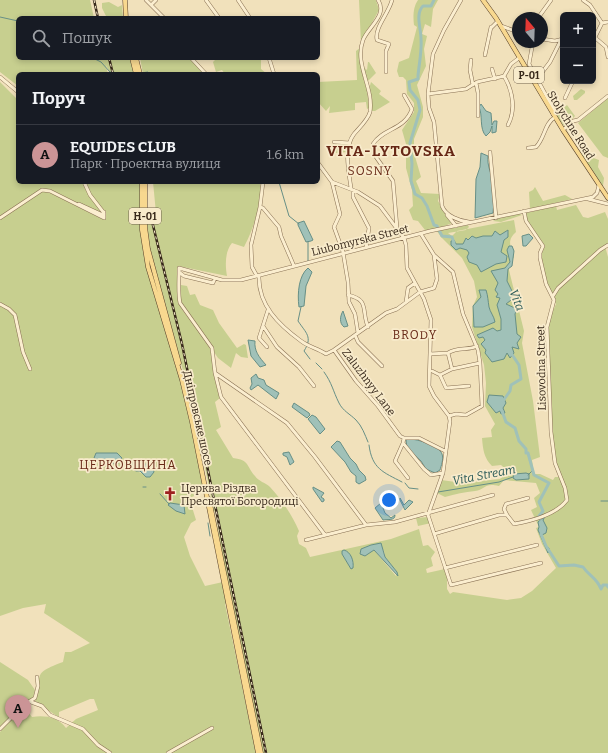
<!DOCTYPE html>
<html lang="uk">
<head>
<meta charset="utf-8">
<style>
	:root { --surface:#171b24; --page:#242831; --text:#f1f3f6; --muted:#9ea1a6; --line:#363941; --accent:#cb9496 }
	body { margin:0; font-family:Bitter,serif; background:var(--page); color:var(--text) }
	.controls { position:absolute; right:12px; top:12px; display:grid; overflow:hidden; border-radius:6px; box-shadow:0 2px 6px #0003 }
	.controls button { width:36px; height:36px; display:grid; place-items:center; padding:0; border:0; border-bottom:1px solid var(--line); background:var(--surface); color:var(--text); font:20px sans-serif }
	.compass { position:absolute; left:512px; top:12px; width:36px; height:36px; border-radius:50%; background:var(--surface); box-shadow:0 2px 6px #0003; rotate:341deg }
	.you { position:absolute; left:389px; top:500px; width:14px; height:14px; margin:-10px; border:3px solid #fff; border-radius:50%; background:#1a73e8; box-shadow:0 0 0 6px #1a73e833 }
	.badge { display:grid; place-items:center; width:26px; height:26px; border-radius:50%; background:var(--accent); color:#111; font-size:13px; font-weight:700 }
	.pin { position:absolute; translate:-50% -33px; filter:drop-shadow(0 1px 2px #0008) }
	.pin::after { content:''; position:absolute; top:21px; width:14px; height:12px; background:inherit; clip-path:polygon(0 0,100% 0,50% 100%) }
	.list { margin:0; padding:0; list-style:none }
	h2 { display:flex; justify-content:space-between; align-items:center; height:52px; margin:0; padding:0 16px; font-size:17px }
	h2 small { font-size:13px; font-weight:400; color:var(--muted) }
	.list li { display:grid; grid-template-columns:26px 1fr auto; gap:12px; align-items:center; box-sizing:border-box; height:60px; padding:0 16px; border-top:1px solid var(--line) }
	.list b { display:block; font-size:15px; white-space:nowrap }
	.list p { margin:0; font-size:13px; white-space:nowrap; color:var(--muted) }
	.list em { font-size:13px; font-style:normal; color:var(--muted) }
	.icon { flex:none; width:22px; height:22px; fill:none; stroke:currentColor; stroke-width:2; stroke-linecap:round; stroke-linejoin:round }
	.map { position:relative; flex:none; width:608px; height:753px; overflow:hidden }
	.search { position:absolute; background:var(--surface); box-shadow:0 2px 6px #0003; left:16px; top:16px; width:304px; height:44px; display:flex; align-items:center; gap:10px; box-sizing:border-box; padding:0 14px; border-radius:6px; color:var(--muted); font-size:15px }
	.panel { position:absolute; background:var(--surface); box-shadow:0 2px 6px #0003; left:16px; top:72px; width:304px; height:112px; border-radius:6px }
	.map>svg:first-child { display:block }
</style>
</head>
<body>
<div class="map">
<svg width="608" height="753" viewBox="0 0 608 753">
	<rect width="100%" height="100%" fill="#f1e1bb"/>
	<path fill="#c7cf8f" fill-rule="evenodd" d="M0 0H90L94 18H18V58H132L136 74H110L106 65 108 74H18V86L0 72Z
		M359 0H376L379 10 361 43Z
		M418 0H438L433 9 431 27 425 24 422 34 427 36 424 49 426 66 417 85 423 107V117L414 139V153L421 177 416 181 421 193 440 194 438 201 452 223 442 227 443 230 468 225 469 227 466 230 448 233 452 236 457 231 514 220 516 232C507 240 510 246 514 257L508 266 524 331 522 343 533 401 540 457 532 460 534 474H540L553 480 555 477H561L556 463 552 432 548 322 556 304 548 287 541 255 545 246 527 220 526 213 556 206 557 210 576 205 583 217 588 218 605 212 608 219V245L605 246 608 257V753H261L223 566 216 512 214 511 191 399 149 250 146 214 156 213 153 182H260C263 201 253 230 244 247L232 243C225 251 225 265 227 276L178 266C178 274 177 298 179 303 186 320 205 332 210 349 215 365 214 382 220 398L215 402 221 427 216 430 233 458C250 460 246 466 255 476 258 481 266 483 270 487 282 500 292 515 299 531L297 536 299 544 306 548 310 557 391 539 419 529 423 546 428 545 435 552 431 558 433 566 426 569 427 573 445 569 447 577V589L450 594 453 592 507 600 521 598 532 591 556 568 542 544 536 528 539 527 531 510 537 507 534 498 540 493 536 483 504 480 499 486C484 482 485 490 475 491 465 492 455 494 445 497L437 493 441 480 463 483 500 479 504 475 511 474 501 465 492 466C484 458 483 450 482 438L492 437 491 430 495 424 485 406 486 383 484 365 472 327 473 306 477 297 474 281 462 258 441 237 437 231 425 230 418 221 413 220 409 210 413 206 412 190 406 168V144L402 130 414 112V103L407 94 406 80 403 77H399L397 71 399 62 409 58 417 27 414 25C413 17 413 7 418 0ZM377 544 384 551 385 557 397 572 396 576 374 550 370 552 360 551 370 545ZM346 551 353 562 351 569 342 554Z
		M109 2 118 7 122 5 123 18H107L102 8V3Z
		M361 47 359 59 367 90 369 108 367 109 366 102 355 103V110L329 113 330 106 326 111 318 102V82L357 80 356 51Z
		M140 58H189L204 74H143Z
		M217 58H261V69L267 74H259L258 72 257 74H225L222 70 216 72 213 62Z
		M368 62H369L376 73 368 81 366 80 363 67 367 70Z
		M0 82 18 100V182H142L144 248 182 380 205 489 193 491 194 496 187 499 189 507H192L196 520 191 523 184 537 190 556 205 586 223 582 228 602 225 604 256 753H0V732L24 707 32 717C45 715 58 717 66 728L76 719 98 710 94 699H90L59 712V717C49 712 44 706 35 701 43 673 31 674 63 662L65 652H71L90 643 44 613 46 604 23 608 0 616ZM103 453 116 454 113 462 105 460ZM131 463 150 464 153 469 143 474 131 468Z
		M371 82 381 91 379 94 390 102 375 111H371L369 89Z
		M581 89 585 91V93L577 100H574L573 96Z
		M608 98V158L603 156 578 123Z
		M567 105 575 116 565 127 556 115Z
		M335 144H349L347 152 335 153Z
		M580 153 599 160 598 167 604 178 603 186Z
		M535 187 543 201 565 195 572 199 530 209 529 192 533 190Z
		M517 213 522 215 501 222 493 221 501 217 515 215Z
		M181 285 187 286 190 295 195 294 200 305 213 310 219 323 237 348 244 344 246 345 248 358 241 357 236 353 231 368 218 358 181 303 179 296Z
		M429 517 431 523 418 526 416 518Z
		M0 662 28 680 35 690 33 698 0 728Z"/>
	<path fill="#a0c1b8" stroke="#678f86" d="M481 104 486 111 491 113 492 125 494 121H497L496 132 492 133V126L490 132 486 136C479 129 483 115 479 107Z
		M481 153 488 156C487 166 491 172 493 181 495 192 494 202 493 213L475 218 476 179 480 167Z
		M304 221 313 240 311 241 306 242 298 225V223Z
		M508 230V237L504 240 501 252 507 256 506 262 496 264 481 272 477 265 469 262 467 257 469 253 467 250 460 248 456 250 451 245V241L454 240 456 244H463L466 238 468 240 472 236 476 238 483 236H492L495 231 500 235Z
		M529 234 533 238 526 246H523L522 236Z
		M509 246H512L514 251 512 266 508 269 507 281 515 297 506 304 517 309 515 314 517 334 521 337 517 343 519 349 512 347 514 353 510 358 507 353 504 359 492 362 485 353 486 350 481 344 485 340 483 337 479 338 477 335 493 328 497 331 501 330V319L497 305 500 298 496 297 498 294 495 290 498 283 491 271 505 268 510 262 507 250Z
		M308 268 312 272 306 286 304 306 299 307C297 293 299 275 308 268Z
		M479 290H486C488 296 488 301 489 307 490 312 494 316 495 322L483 327H474L473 306 481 297Z
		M343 311 348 326 344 327C339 323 340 316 343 311Z
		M248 340 255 341C254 351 259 357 266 365L260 367 251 356Z
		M256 374 258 378 264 380 266 385 279 393 276 399 258 385 251 390 250 388 252 384 251 378Z
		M489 395 503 396 506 403 503 408 505 413 501 414 500 411 496 413 487 402Z
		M294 403 309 413 310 415 307 418 292 407Z
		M312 415 316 417 325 429 320 434 308 419Z
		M409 439C417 439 439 445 442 454 444 459 441 466 440 470L435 473 426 469 421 461 407 448 406 440Z
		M337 441 340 442 350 458 356 464 359 470 365 476 366 480 359 484 356 482V476L351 472 345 462 331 447Z
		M289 452 294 462 290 465 287 457 283 455V453Z
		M96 453H117L122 458 117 465C110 461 101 462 94 458Z
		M136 461 139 464H152L154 472 150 477H146L140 471H136L131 468V463Z
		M526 473 529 474V479L516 480 513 478 514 474Z
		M313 487 324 493 321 497 324 499V501L322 502 313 489Z
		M400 498 404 505 409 500 413 502 405 510 400 500Z
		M170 503 184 505 185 514 176 511 168 505Z
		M381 503 385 513 391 518 395 515C395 521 388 519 383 520L375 508Z
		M546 515 543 520 547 528 546 533 542 535 546 548H549L548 553 538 530 539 527 538 522Z
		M381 543 385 557 397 572 398 576 374 550 365 556 360 554 361 549 371 545Z
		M344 550C351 552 354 561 353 568L351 569 342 554V551Z"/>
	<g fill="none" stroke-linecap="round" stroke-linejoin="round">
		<path stroke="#678f86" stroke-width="1" d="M0 17 18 21
			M93 58 101 62 110 72 132 74
			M141 73 148 72 149 74
			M279 182 289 216 299 224
			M308 261V242
			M301 307 298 321C306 333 313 337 304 351L310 359
			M316 363 322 369
			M324 372C332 383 333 391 339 403 343 411 350 414 356 420 362 426 365 435 368 442
			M369 445C372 469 383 472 402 482
			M126 459 134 462
			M528 475 532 471
			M405 483 409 488 418 489
			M143 487H146
			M438 492 499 482 513 477
			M160 494 169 504
			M601 501H608
			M208 523 210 536"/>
		<path stroke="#a0c1b8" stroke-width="3" d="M434 0 431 6H423C415 14 421 28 421 39 422 51 419 64 418 76V79L409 82 410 90 418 100 420 110 410 143 412 164 411 181 415 194 422 198 427 206 434 225 437 226 442 236 452 237 454 243
			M503 401 510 391 511 385 521 379 519 365 511 353
			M502 411 506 422 515 428 519 441 526 449V453H528L534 475 549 483 539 502 543 511 539 516 540 519
			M541 534 546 546 559 566 574 565 583 567C589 576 597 578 601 589L603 585H607L608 587"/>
		<g stroke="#897154" stroke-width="4">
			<path id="minor" d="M146 0 164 18
				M206 0 219 18
				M238 0 250 18
				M461 0 444 30 433 54 428 94 429 108 434 122 442 206C446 216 459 221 469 222
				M583 0 590 5 602 23 608 22
				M151 5 156 0
				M538 18 551 0
				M501 26 518 32
				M491 28 498 21
				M593 36 606 47 608 57
				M542 39 555 41 563 39
				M593 41 602 23
				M533 42 529 64 555 112 553 114
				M485 55 491 27
				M191 58 206 74
				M269 58 274 74
				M471 60 470 70 473 85
				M492 69 495 79
				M386 72V51L389 44 377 40C374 28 389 13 392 0
				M504 76C513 91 516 110 508 125
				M0 77 18 92
				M537 79 550 62 561 40
				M476 83 478 93V116
				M428 94 466 89 477 82 500 77 504 76 511 64 519 58
				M565 98 573 81
				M563 130 573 121 578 120 608 96
				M334 142 350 143
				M528 148 536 147C545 138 544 124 555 117
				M490 152 496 218
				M318 163 332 182 358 192 380 206 404 238 406 245 407 268 424 299 431 320 429 386 434 396 449 416 450 421 443 473 428 515 451 585 541 563
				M332 182 340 214 334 227 343 252 348 282 349 302 355 314 358 333
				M351 188C349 173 343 148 354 134 359 128 368 120 370 112 374 87 354 65 363 40 368 27 388 15 378 0
				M353 190V197L369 228 366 247
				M588 199 608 204
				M79 204 103 215 104 212
				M260 207 263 182
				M447 215 456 226
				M0 218 42 190 50 191 104 218V213L90 195 84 182
				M397 228 393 181 376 157 373 144C383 128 405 130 412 109L404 95
				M421 234 434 255 453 272 463 314 478 350 480 363 482 406 466 415 456 414 449 416
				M434 255 437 279 434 288 420 292 397 309 386 313 334 350 356 381 378 406 400 436 404 438 403 443 424 469 431 475 443 473
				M179 272V268L222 280H241L430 231 593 197 597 193 599 185
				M179 272C179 282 178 293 180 303L212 348 215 373 221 397 325 535
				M179 272 184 276 213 283 215 278
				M257 276 252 267 251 245 260 207 263 208 279 227 281 236 294 266
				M259 276C258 305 279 325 301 341 307 346 319 349 326 354L334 350
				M348 295C370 300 361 310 368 327
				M553 296 558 288 600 250 608 245
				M406 302 408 288 415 283
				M0 304 9 309 15 315 23 352 30 369
				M263 326 277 347 299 367 314 386
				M355 335 358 342 382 366
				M267 347 259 338 268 310
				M448 353C458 346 469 351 477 346
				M430 354 448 353 452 369 440 375 432 371
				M452 369 480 363
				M215 373 287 423 315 457 366 525
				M440 375 446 388 469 386
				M404 438H419L445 451
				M403 443 395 461 408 478
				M507 515 504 509 506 504 528 498
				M434 534 499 515H507L514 524C531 521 556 515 567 500L565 488 555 463 551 432 547 327 554 300 546 284 540 258V253L543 246 526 221 524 211
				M306 540 366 525 395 522 493 495
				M445 568 537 545
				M31 702 42 706 50 715 83 729 98 745 110 753
				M0 729 25 704 35 698 38 686 37 677
				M168 753 212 728"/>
		</g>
		<g stroke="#563f29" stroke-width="5">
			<path id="major" d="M125 0 126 18
				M483 0 496 18 563 130 608 198
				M132 58 136 74
				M136 58 140 74
				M142 182V230L148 267 182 380 192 422 258 753
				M145 182V227L148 249 179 363
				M209 499 261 753"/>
		</g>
		<use href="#minor" stroke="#fbeecf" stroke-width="3"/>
		<use href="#major" stroke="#f8d88f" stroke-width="4"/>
		<g stroke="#37281a" stroke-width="2.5">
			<path id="rail" d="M94 0 98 18
				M109 58 113 74
				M150 213 182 344 266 753"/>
		</g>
		<use href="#rail" stroke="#f8ebcb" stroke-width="1" stroke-dasharray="3" stroke-linecap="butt"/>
	</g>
	<defs>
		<g id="church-bare" transform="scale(1.08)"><path d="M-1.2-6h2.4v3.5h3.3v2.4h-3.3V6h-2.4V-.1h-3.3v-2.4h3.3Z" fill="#9d2020" stroke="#f8ebcb" stroke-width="2.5" paint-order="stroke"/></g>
	</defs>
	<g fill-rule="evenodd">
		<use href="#church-bare" x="170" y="494"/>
	</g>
	<g text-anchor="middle" stroke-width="3.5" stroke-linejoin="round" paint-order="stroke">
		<g fill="#f8ebcb" stroke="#71624f" stroke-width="1">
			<rect x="514" y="67" width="30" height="16" rx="3"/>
			<rect x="129" y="208" width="32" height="16" rx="3"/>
		</g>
		<g font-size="10" font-weight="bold" fill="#37281a">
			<text x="529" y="79">Р-01</text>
			<text x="145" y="220">Н-01</text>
		</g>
		<g font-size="11" fill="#37281a" stroke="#f8ebcb">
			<text transform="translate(571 125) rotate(58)" y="4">Stolychne Road</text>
			<text transform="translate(360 240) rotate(-14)" y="4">Liubomyrska Street</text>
			<text transform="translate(541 368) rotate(-91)" y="4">Lisovodna Street</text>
			<text transform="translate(369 382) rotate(53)" y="4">Zaluzhnyy Lane</text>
			<text transform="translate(198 418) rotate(77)" y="4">Дніпровське шосе</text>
		</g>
		<g font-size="11" fill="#37281a" stroke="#f8ebcb" text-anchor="start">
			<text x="181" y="492">Церква Різдва<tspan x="181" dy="13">Пресвятої Богородиці</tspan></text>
		</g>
		<g font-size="12" letter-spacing="1" fill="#672816" stroke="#f8ebcb">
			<text x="370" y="175">SOSNY</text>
			<text x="415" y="339">BRODY</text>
			<text x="128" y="469">ЦЕРКОВЩИНА</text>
		</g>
		<g font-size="12" font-style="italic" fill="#285856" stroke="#f8ebcb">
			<text transform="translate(517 300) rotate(69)" y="4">Vita</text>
			<text transform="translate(484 475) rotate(-11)" y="4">Vita Stream</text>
		</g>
		<g font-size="15" font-weight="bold" letter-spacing="1" fill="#672816" stroke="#f8ebcb">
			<text x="391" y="156">VITA-LYTOVSKA</text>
		</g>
	</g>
</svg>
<div class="controls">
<button>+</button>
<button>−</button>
</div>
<svg class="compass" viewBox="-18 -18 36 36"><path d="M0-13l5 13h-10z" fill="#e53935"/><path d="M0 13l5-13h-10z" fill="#9ea1a6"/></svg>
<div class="you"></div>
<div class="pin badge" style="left:18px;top:728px">A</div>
<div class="search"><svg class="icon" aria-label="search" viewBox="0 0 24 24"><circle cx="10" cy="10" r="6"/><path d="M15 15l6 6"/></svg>Пошук</div>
<section class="panel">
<h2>Поруч<small></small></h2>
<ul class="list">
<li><span class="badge">A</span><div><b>EQUIDES CLUB</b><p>Парк · Проектна вулиця</p></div><em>1.6 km</em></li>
</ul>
</section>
</div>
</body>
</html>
